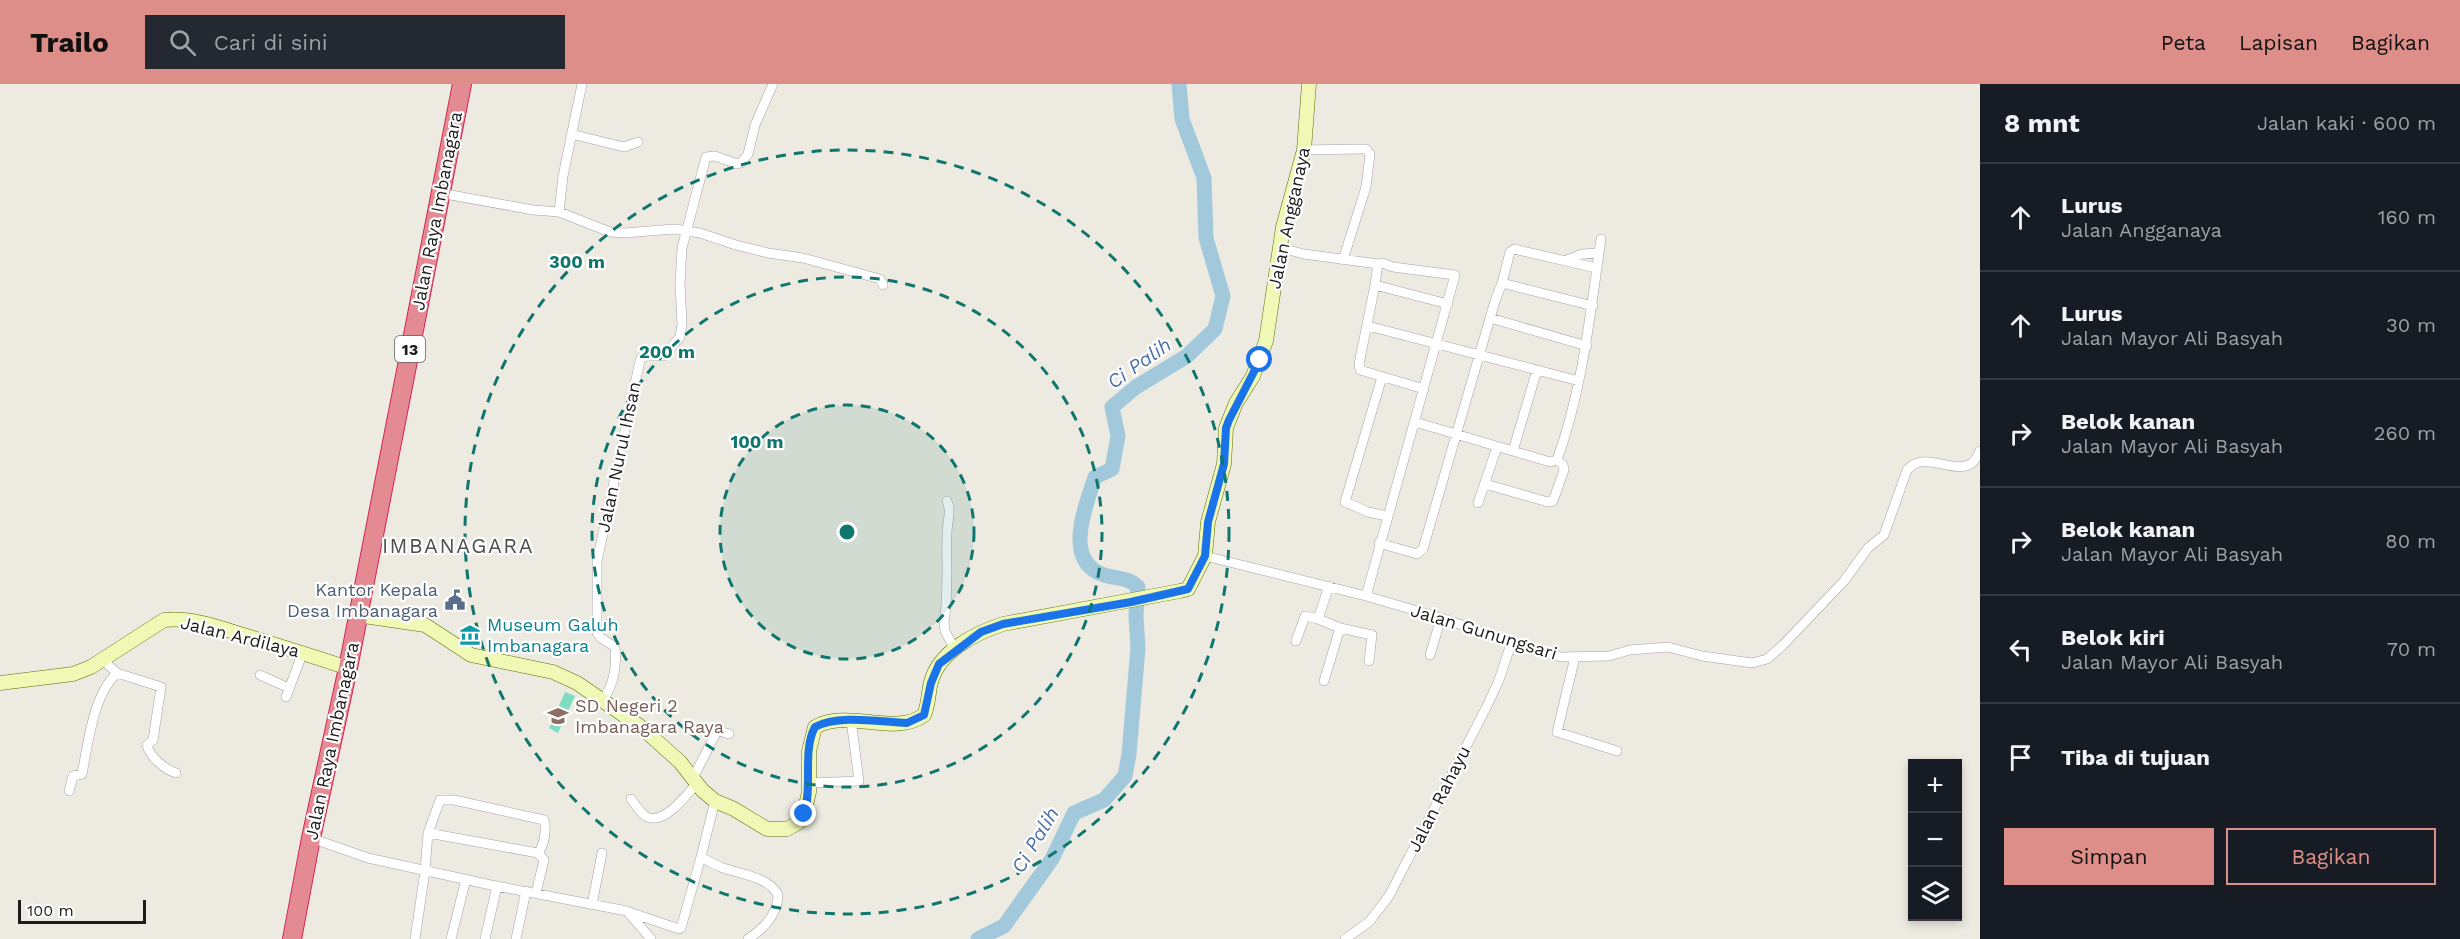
<!DOCTYPE html>
<html lang="id">
<head>
<meta charset="utf-8">
<style>
	:root { --surface:#171b24; --page:#242831; --text:#f1f3f6; --muted:#9ea1a6; --line:#363941; --accent:#dd8e89 }
	body { margin:0; font-family:"Work Sans",sans-serif; background:var(--page); color:var(--text) }
	.controls { position:absolute; right:18px; bottom:18px; display:grid; overflow:hidden; border-radius:0px; box-shadow:0 3px 9px #0003 }
	.controls button { width:54px; height:54px; display:grid; place-items:center; padding:0; border:0; border-bottom:2px solid var(--line); background:var(--surface); color:var(--text); font:30px sans-serif }
	.scale { position:absolute; left:18px; bottom:15px; width:128px; box-sizing:border-box; padding-left:6px; border:3px solid #1c1c1c; border-top:0; font-size:16px; line-height:21px; white-space:nowrap; color:#1c1c1c; -webkit-text-stroke:4px #fff; paint-order:stroke }
	.stop { position:absolute; width:18px; height:18px; margin:-14px; border:4px solid #1a73e8; border-radius:50%; background:#fff }
	.stop.end { background:#1a73e8; border-color:#fff; box-shadow:0 2px 6px #0008 }
	.list { margin:0; padding:0; list-style:none }
	h2 { display:flex; justify-content:space-between; align-items:center; height:78px; margin:0; padding:0 24px; font-size:26px }
	h2 small { font-size:20px; font-weight:400; color:var(--muted) }
	.list li { display:grid; grid-template-columns:39px 1fr auto; gap:18px; align-items:center; box-sizing:border-box; height:108px; padding:0 24px; border-top:2px solid var(--line) }
	.list b { display:block; font-size:22px; white-space:nowrap }
	.list p { margin:0; font-size:20px; white-space:nowrap; color:var(--muted) }
	.list em { font-size:20px; font-style:normal; color:var(--muted) }
	.actions { display:flex; gap:12px; padding:18px 24px }
	.actions a { flex:1; padding:14px 0; border:2px solid var(--accent); border-radius:0px; text-align:center; font-size:21px; color:var(--accent) }
	.actions .main { background:var(--accent); color:#111 }
	.icon { flex:none; width:33px; height:33px; fill:none; stroke:currentColor; stroke-width:2; stroke-linecap:round; stroke-linejoin:round }
	.map { position:relative; flex:none; width:1980px; height:855px; overflow:hidden }
	header { display:flex; align-items:center; gap:36px; box-sizing:border-box; height:84px; padding:0 30px; background:var(--accent); color:#111 }
	header strong { font-size:28px }
	nav { display:flex; gap:33px; margin-inline-start:auto; font-size:21px }
	.search { width:420px; height:54px; background:var(--page); display:flex; align-items:center; gap:15px; box-sizing:border-box; padding:0 21px; border-radius:0px; color:var(--muted); font-size:22px }
	main { display:flex }
	aside { flex:1; background:var(--surface) }
	.map>svg:first-child { display:block }
</style>
</head>
<body>
<header>
<strong>Trailo</strong>
<div class="search"><svg class="icon" aria-label="search" viewBox="0 0 24 24"><circle cx="10" cy="10" r="6"/><path d="M15 15l6 6"/></svg>Cari di sini</div>
<nav><a>Peta</a><a>Lapisan</a><a>Bagikan</a></nav>
</header>
<main>
<div class="map">
<svg width="1980" height="855" viewBox="0 0 1980 855">
	<rect width="100%" height="100%" fill="#edeae1"/>
	<path fill="#80dcc0" d="M565 608 575 612 558 649 549 644Z"/>
	<g fill="none" stroke-linecap="round" stroke-linejoin="round">
		<path stroke="#a2c9db" stroke-width="15" d="M978 855 1004 842 1052 775 1074 729 1104 716 1125 692 1129 670 1138 564 1136 532 1138 503C1128 493 1117 495 1104 491 1062 477 1086 422 1095 393L1112 385 1118 352 1112 323 1136 303 1187 272 1215 245 1223 212 1206 154 1204 94 1182 35 1179 0"/>
		<g stroke="#a3a3a3" stroke-width="10">
			<path id="street" d="M571 50 624 63 638 58
				M1304 66 1361 65H1366L1370 70 1366 103 1343 176
				M440 109 533 126 559 128 610 148 625 149 674 145 700 149 736 161 768 169 803 174 880 195 883 201
				M559 128 563 92 582 0
				M1281 164 1304 170 1378 180
				M1567 176 1582 170 1599 169
				M1593 222 1502 199 1510 168 1514 165 1596 184
				M1490 234 1587 262
				M1368 242 1579 297
				M1382 293 1345 418 1368 428 1387 432
				M1424 305 1360 286 1359 280 1375 201 1448 220
				M1415 338 1550 378 1557 376
				M1513 367 1537 286
				M1557 376C1583 304 1590 230 1601 155
				M1485 400 1548 418 1553 417 1564 386 1563 381 1557 376
				M947 417C952 429 947 437 947 449 946 481 949 506 944 539L945 547 955 566
				M1478 419 1497 363
				M1379 459 1417 470 1423 465 1495 217 1502 199
				M1205 472 1366 512 1441 534 1497 553 1511 560 1561 573 1609 572 1630 566 1668 563 1702 572 1752 579 1767 575 1783 561 1844 497 1868 464 1884 451 1907 386C1925 365 1953 392 1972 379 1975 377 1978 371 1980 367
				M1366 512 1455 191 1393 183 1382 179 1378 180 1375 201
				M1340 544 1372 551 1369 577
				M1296 557 1305 532 1318 535
				M1430 571 1441 534
				M1575 573 1557 648 1617 667
				M103 576 117 589 161 603 153 656 147 661C150 673 164 685 176 689
				M260 591 289 604
				M1324 597 1340 544 1318 535 1329 502
				M286 613 303 568
				M603 617C614 598 617 584 615 563L601 554 597 549V477L639 281 641 274 646 272H664L680 253 682 240 680 200 682 164 706 73 715 72 737 80 741 79 748 70 755 41 773 0
				M693 694 716 649 719 647 729 650
				M809 699 859 697 851 636
				M69 707 73 692 82 690C88 660 93 611 117 589
				M631 715C635 720 641 730 647 733 665 741 687 710 697 699
				M715 717 701 773C708 777 715 781 723 784 740 790 769 793 778 811 778 830 763 845 748 855
				M428 749 538 769
				M311 754 368 774 491 801 627 827 651 855
				M592 821 602 769
				M629 828 679 845 681 844 701 773
				M415 855 425 787 428 749 440 716H454L544 736C547 745 544 762 538 769L544 776 536 809
				M451 855 466 795
				M485 855 497 802
				M516 855 526 807
				M1345 855 1369 838 1389 812 1488 620 1499 596 1511 560"/>
		</g>
		<g stroke="#5c6f06" stroke-width="15">
			<path id="secondary" d="M357 531 425 541 471 571 553 588 577 599 641 643 680 678 702 706 715 717 734 725 767 745H787L798 739 804 730 809 708V667L815 643C849 624 894 653 924 631 929 620 928 609 931 598 939 567 976 549 1003 540L1180 507 1188 505 1205 472 1208 438 1224 380 1226 344 1236 319 1253 292 1266 257 1283 143 1304 66 1309 0
				M0 599 73 590 91 583 164 536C193 533 223 545 250 553 283 563 316 573 348 584"/>
		</g>
		<g stroke="#d32654" stroke-width="20">
			<path id="highway" d="M292 855 311 754 348 584 462 0"/>
		</g>
		<use href="#street" stroke="#fff" stroke-width="9"/>
		<use href="#secondary" stroke="#eff8b5" stroke-width="14"/>
		<use href="#highway" stroke="#e48a93" stroke-width="18"/>
	</g>
	<g fill="none" stroke-linecap="round" stroke-linejoin="round">
		<path stroke="#1a73e8" stroke-width="8" d="M804 730C813 704 802 666 815 643 838 630 880 638 907 639L924 631 931 599 939 580 981 548 1003 540 1131 518 1188 505 1205 472 1208 438 1224 380 1226 344 1229 336 1260 276"/>
	</g>
	<circle cx="847" cy="448" r="127" fill="#0f766e" fill-opacity=".12"/>
	<g fill="none" stroke="#0f766e" stroke-width="3" stroke-dasharray="10 8">
		<circle cx="847" cy="448" r="127"/>
		<circle cx="847" cy="448" r="255"/>
		<circle cx="847" cy="448" r="382"/>
	</g>
	<defs>
		<g id="civic-bare" transform="scale(1.62)"><path d="M-.6-6.5H3V-4.5H.6V-3L4-1V1h2V6H-6V1h2V-1L-.6-3ZM-1.2 2.5V6h2.4V2.5Z" fill="#5c6f8a" stroke="#fff" stroke-width="2.5" paint-order="stroke"/></g>
		<g id="museum-bare" transform="scale(1.62)"><path d="M0-6L6-3V-2H-6V-3ZM-5-1h2V3h-2ZM-1-1h2V3h-2ZM3-1h2V3H3ZM-6 4H6V6H-6Z" fill="#0f9aa8" stroke="#fff" stroke-width="2.5" paint-order="stroke"/></g>
		<g id="school-bare" transform="scale(1.62)"><path d="M0-5L7-2L0 1L-7-2ZM-4 1L0 2.5L4 1V4Q0 6-4 4Z" fill="#8d6e63" stroke="#fff" stroke-width="2.5" paint-order="stroke"/></g>
	</defs>
	<g fill-rule="evenodd">
		<use href="#civic-bare" x="455" y="516"/>
		<use href="#museum-bare" x="470" y="551"/>
		<use href="#school-bare" x="558" y="632"/>
	</g>
	<g text-anchor="middle" stroke-width="4.5" stroke-linejoin="round" paint-order="stroke">
		<rect fill="#fff" stroke="#606060" stroke-width="1.5" x="395" y="252" width="30" height="26" rx="4.5"/>
		<g font-size="16" font-weight="bold" fill="#1c1c1c">
			<text x="410" y="271">13</text>
		</g>
		<g font-size="18" fill="#1c1c1c" stroke="#fff">
			<text transform="translate(437 127) rotate(-79)" y="6">Jalan Raya Imbanagara</text>
			<text transform="translate(1289 134) rotate(-78)" y="6">Jalan Angganaya</text>
			<text transform="translate(619 373) rotate(-78)" y="6">Jalan Nurul Ihsan</text>
			<text transform="translate(1484 548) rotate(17)" y="6">Jalan Gunungsari</text>
			<text transform="translate(240 553) rotate(14)" y="6">Jalan Ardilaya</text>
			<text transform="translate(332 657) rotate(-78)" y="6">Jalan Raya Imbanagara</text>
			<text transform="translate(1439 715) rotate(-63)" y="6">Jalan Rahayu</text>
		</g>
		<g font-size="18" fill="#4e5e75" stroke="#fff" text-anchor="end">
			<text x="438" y="512">Kantor Kepala<tspan x="438" dy="21">Desa Imbanagara</tspan></text>
		</g>
		<g font-size="18" fill="#0d838f" stroke="#fff" text-anchor="start">
			<text x="487" y="547">Museum Galuh<tspan x="487" dy="21">Imbanagara</tspan></text>
		</g>
		<g font-size="18" fill="#785e54" stroke="#fff" text-anchor="start">
			<text x="575" y="628">SD Negeri 2<tspan x="575" dy="21">Imbanagara Raya</tspan></text>
		</g>
		<g font-size="20" font-style="italic" fill="#4b72a9" stroke="#fff">
			<text transform="translate(1139 279) rotate(-35)" y="7">Ci Palih</text>
			<text transform="translate(1035 756) rotate(-59)" y="7">Ci Palih</text>
		</g>
		<g font-size="21" letter-spacing="1.5" fill="#4f4f4f" stroke="#fff">
			<text x="458" y="469">IMBANAGARA</text>
		</g>
	</g>
	<circle cx="847" cy="448" r="9" fill="#0f766e" stroke="#fff" stroke-width="3"/>
	<g font-size="18" text-anchor="middle" font-weight="bold" fill="#0f766e" stroke="#fff" stroke-width="4.5" stroke-linejoin="round" paint-order="stroke">
		<text x="577" y="184">300 m</text>
		<text x="667" y="274">200 m</text>
		<text x="757" y="364">100 m</text>
	</g>
</svg>
<div class="controls">
<button>+</button>
<button>−</button>
<button><svg class="icon" aria-label="layers" viewBox="0 0 24 24"><path d="M12 4l9 5-9 5-9-5zM3 14l9 5 9-5"/></svg></button>
</div>
<div class="scale">100 m</div>
<div class="stop" style="left:1260px;top:276px"></div>
<div class="stop end" style="left:804px;top:730px"></div>
</div>
<aside>
<h2>8 mnt<small>Jalan kaki · 600 m</small></h2>
<ul class="list">
<li><svg class="icon" aria-label="ahead" viewBox="0 0 24 24"><path d="M12 20V5M6 11l6-6 6 6"/></svg><div><b>Lurus</b><p>Jalan Angganaya</p></div><em>160 m</em></li>
<li><svg class="icon" aria-label="ahead" viewBox="0 0 24 24"><path d="M12 20V5M6 11l6-6 6 6"/></svg><div><b>Lurus</b><p>Jalan Mayor Ali Basyah</p></div><em>30 m</em></li>
<li><svg class="icon" aria-label="right" viewBox="0 0 24 24"><path d="M7 20v-9h11M14 6l5 5-5 5"/></svg><div><b>Belok kanan</b><p>Jalan Mayor Ali Basyah</p></div><em>260 m</em></li>
<li><svg class="icon" aria-label="right" viewBox="0 0 24 24"><path d="M7 20v-9h11M14 6l5 5-5 5"/></svg><div><b>Belok kanan</b><p>Jalan Mayor Ali Basyah</p></div><em>80 m</em></li>
<li><svg class="icon" aria-label="left" viewBox="0 0 24 24"><path d="M17 20v-9H6M10 6l-5 5 5 5"/></svg><div><b>Belok kiri</b><p>Jalan Mayor Ali Basyah</p></div><em>70 m</em></li>
<li><svg class="icon" aria-label="arrive" viewBox="0 0 24 24"><path d="M6 21V4h12l-3 4 3 4H6"/></svg><div><b>Tiba di tujuan</b></div></li>
</ul>
<div class="actions"><a class="main">Simpan</a><a>Bagikan</a></div>
</aside>
</main>
</body>
</html>
